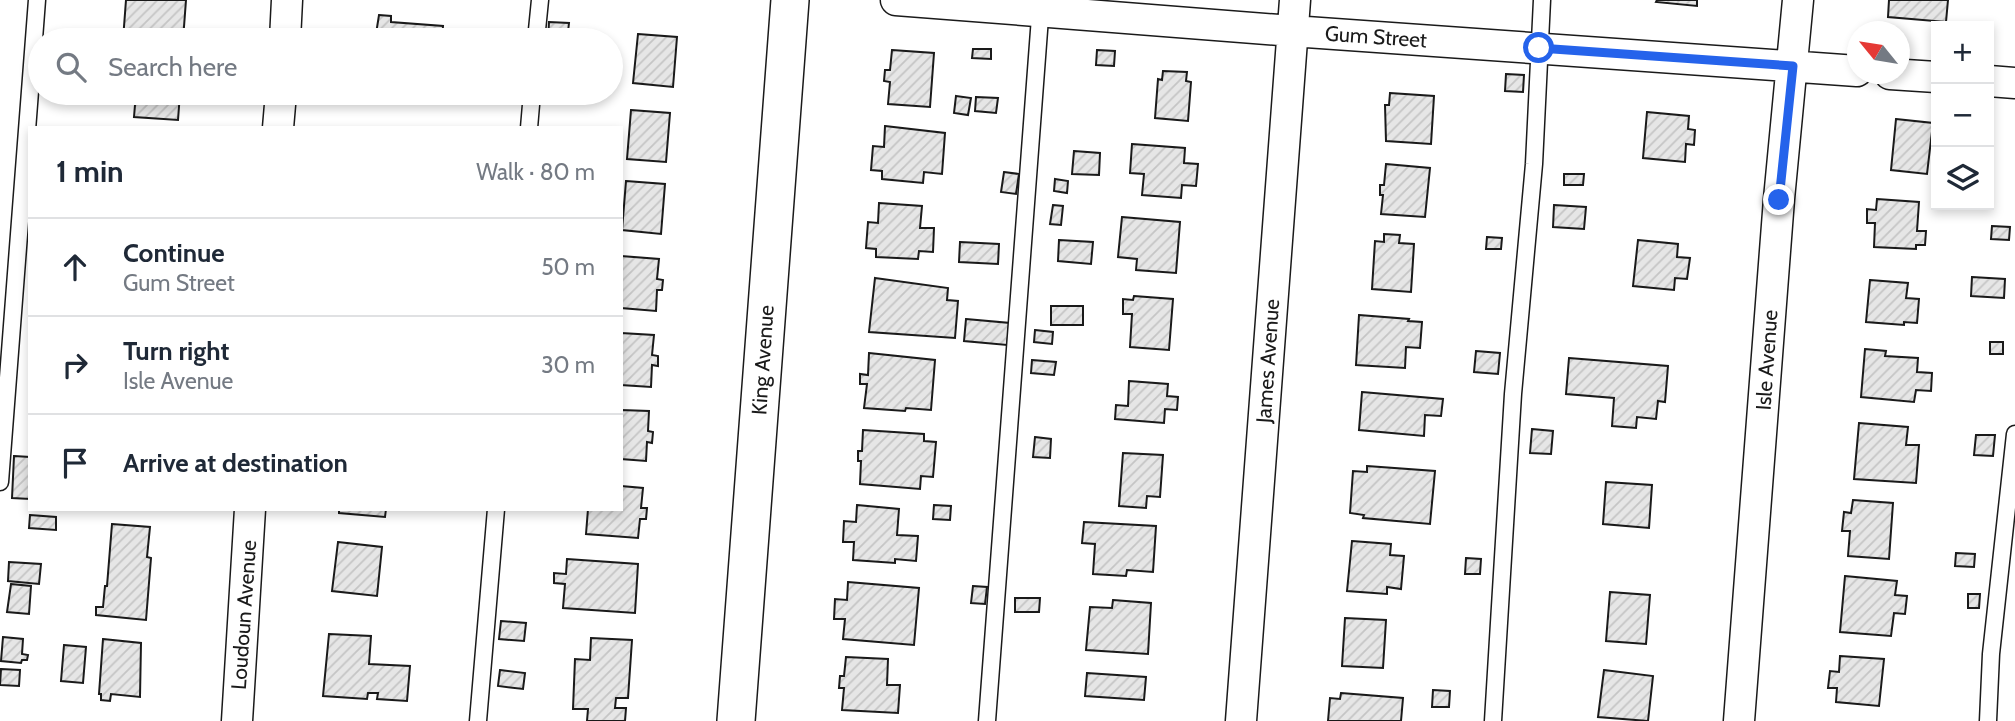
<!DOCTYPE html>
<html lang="en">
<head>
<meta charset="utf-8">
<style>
	:root { --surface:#fff; --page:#f6f6f7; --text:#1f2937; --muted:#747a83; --line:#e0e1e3 }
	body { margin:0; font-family:Cabin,sans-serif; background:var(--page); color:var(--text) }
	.controls { position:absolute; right:21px; top:21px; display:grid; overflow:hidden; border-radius:0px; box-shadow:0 4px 10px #0003 }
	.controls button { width:63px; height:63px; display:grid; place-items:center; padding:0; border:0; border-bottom:2px solid var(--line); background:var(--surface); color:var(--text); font:35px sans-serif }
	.compass { position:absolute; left:1847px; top:21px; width:63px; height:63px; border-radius:50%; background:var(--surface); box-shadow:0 4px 10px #0003; rotate:300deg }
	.stop { position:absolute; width:21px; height:21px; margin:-16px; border:5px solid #2563eb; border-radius:50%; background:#fff }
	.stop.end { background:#2563eb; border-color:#fff; box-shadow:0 2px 7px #0008 }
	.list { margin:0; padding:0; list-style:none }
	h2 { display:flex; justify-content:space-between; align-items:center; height:91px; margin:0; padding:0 28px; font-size:30px }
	h2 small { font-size:23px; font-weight:400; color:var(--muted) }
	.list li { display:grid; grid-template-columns:46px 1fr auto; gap:21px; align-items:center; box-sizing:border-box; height:98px; padding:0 28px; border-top:2px solid var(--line) }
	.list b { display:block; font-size:26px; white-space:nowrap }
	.list p { margin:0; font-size:23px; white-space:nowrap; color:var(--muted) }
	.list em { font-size:23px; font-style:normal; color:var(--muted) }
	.icon { flex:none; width:38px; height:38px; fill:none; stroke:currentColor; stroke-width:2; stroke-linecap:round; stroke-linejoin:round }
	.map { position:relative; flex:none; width:2015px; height:721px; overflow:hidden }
	.search { position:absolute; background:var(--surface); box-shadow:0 4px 10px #0003; left:28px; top:28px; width:595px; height:77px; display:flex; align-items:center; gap:18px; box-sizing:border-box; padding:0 24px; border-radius:38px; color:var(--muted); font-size:26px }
	.panel { position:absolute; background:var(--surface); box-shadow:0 4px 10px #0003; left:28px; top:126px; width:595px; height:385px; border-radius:0px }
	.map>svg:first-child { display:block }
</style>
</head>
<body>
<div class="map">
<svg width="2015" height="721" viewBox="0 0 2015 721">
	<defs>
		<pattern id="building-hatch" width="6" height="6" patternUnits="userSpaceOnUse" patternTransform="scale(1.75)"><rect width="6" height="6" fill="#e6e6e6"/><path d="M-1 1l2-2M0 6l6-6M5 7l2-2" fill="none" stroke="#c5c5c5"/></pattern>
	</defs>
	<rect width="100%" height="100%" fill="#fff"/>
	<path fill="url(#building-hatch)" stroke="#1a1a1a" stroke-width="2" d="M126 0H186L183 40H123Z
		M1657 0H1697V6L1656 2Z
		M1889 0H1948L1946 22 1888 17Z
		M379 15 391 16V22L443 26 442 40H375Z
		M549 22 569 23 567 40H548Z
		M638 34 677 37 673 87 633 83Z
		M973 49H991V59L972 58Z
		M892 50 934 53 930 107 888 104 890 82 884 81 885 70H890Z
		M1097 50 1115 51 1114 66 1096 65Z
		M1163 71 1187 72 1186 81 1191 82 1188 121 1155 118 1158 79 1162 80Z
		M1506 74 1524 75 1523 92 1505 91Z
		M136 93H180L178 120 134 117Z
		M405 93H440L439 102 404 98Z
		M1390 93 1434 96 1431 144 1386 141 1385 105H1389Z
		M956 96 971 98 968 115 954 113Z
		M976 97 998 98 996 113 975 111Z
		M631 110 670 113 666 162 627 159Z
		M1647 112 1689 116 1688 129 1695 130 1694 145 1686 144 1685 162 1643 158Z
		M1896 119 1933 123 1927 174 1891 170Z
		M885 126 945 133 942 174 924 172 923 183 882 179V171L871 170 873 146 884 147Z
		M1132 144 1185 148 1184 163 1198 164 1196 186 1182 185 1181 198 1142 195 1144 174 1130 173Z
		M1074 151 1100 153 1099 175 1072 174Z
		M1386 164 1430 168 1425 217 1381 214 1383 195H1380V185H1384Z
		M1004 172 1019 174 1016 194 1001 192Z
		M1564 174H1584L1583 185H1564Z
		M1055 179 1068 181 1067 193 1054 191Z
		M626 181 665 184 661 234 622 230Z
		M1877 199 1919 202 1917 231H1926L1925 245H1916V249L1874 247 1875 223H1867V209L1876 210Z
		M879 203 922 206 920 228H934L933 252 919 251 918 259 876 257V249L866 248 868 222 878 223Z
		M1053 205 1063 206 1061 225 1050 224Z
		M1554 205 1586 207 1584 229 1553 227Z
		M1122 217 1180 222 1176 273 1136 270 1137 259 1118 257Z
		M1992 226 2010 227 2009 240 1991 239Z
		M1384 234 1400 235 1399 243 1414 244 1411 292 1372 289 1375 241 1384 242Z
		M1487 237 1502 238 1501 249H1486Z
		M1059 240 1093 242 1091 264 1058 261Z
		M1638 240 1678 244 1677 257 1690 258 1687 279 1675 278 1674 290 1633 286Z
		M960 242 999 244 998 264 959 262Z
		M621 256 659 259 657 279 663 280 662 290H657L656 311 621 308Z
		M1972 277 2005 279 2004 298 1971 296Z
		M875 278 948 288 947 300 958 301 955 338 869 332Z
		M1870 280 1908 283 1906 298 1919 299 1917 323 1904 322V325L1866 322Z
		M1134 296 1173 299 1169 350 1130 347 1132 314H1123V299L1133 300Z
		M1051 306H1083V325H1051Z
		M1359 315 1409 319 1408 321 1422 322 1420 348 1406 347 1405 368 1356 365Z
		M966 319 1010 323 1007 345 964 341Z
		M1035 330 1053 332 1052 344 1034 342Z
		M621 333 654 335 652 355 658 356V366L652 365 651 387 621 385Z
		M1990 342H2003V354H1990Z
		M1865 349 1886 351 1885 356 1918 358 1917 372 1932 373 1931 391 1916 390 1914 402 1861 397Z
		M1476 351 1500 353 1498 374 1474 372Z
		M869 353 935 360 931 410 906 408 905 411 864 408 867 384H860V374L868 375Z
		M1569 358 1668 366 1665 402 1658 401 1656 419 1637 417 1636 428 1612 426 1614 398 1566 394Z
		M1032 360 1056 362 1054 375 1031 373Z
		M1129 381 1168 384 1167 396 1178 397 1177 410 1165 409 1164 423 1115 419 1116 405 1128 406Z
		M1362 392 1443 399 1441 416 1425 415 1424 436 1359 430Z
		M621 410 649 411 648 431 653 432 652 443 647 442 646 461 621 459Z
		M1859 423 1908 427 1906 445H1919L1916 483 1854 479Z
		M1532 429 1553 431 1551 454 1530 453Z
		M863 430 924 434V441L936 442 933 477 921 476 920 489 860 484 861 461H858V451H862Z
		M1976 435H1995L1993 456 1974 455Z
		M1035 437 1051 439 1050 458 1033 457Z
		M1123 453 1163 455 1160 497 1147 496 1146 508 1119 506Z
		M14 456 30 457V499L12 498Z
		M1367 466 1435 471 1430 524 1363 518 1364 515 1350 513 1353 471 1367 472Z
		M1606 482 1652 485 1649 528 1603 524Z
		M621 486 643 488 641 508H647L646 519H640L638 538 586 534 588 509H621Z
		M1853 500 1893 503 1889 559 1848 556 1850 531H1842L1844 512 1851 513Z
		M857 505 899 509 897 535 918 536 916 561 895 559V563L853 560 854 542H843L844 521 856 522Z
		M934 505 951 506 950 520 933 519Z
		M339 509H386L385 517 339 513Z
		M30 515 56 517V530L29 528Z
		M1084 522 1156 526 1153 572 1127 570 1126 576 1093 574 1095 544 1082 543Z
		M112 524 150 527 147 557 151 558 146 620 96 615V607H103L105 586H107Z
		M1352 541 1391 544 1390 555 1404 556 1401 589 1387 587V594L1347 591Z
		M338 542 382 547 377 596 332 591Z
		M1956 553 1975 554 1974 567 1955 566Z
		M1466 558 1481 559 1480 574H1465Z
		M567 559 638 564 635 613 563 608 565 584 554 583V573L566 574Z
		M9 562 41 564 39 584 8 581Z
		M1845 576 1897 581 1895 595 1907 596 1905 614 1894 613 1891 636 1840 632Z
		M848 582 919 588 914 645 843 639 845 619H834L835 599 847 600Z
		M11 584 31 586 29 614 7 612Z
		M973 586 987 587 985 604 971 603Z
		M1610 592 1650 595 1646 644 1606 641Z
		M1968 594H1980L1979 608H1968Z
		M1015 598H1040L1039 612H1015Z
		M1113 600 1151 603 1148 654 1086 650 1090 607 1112 608Z
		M1345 618 1386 620 1383 668 1342 666Z
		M501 621 526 623 524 641 499 639Z
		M329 634 371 636 369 664 410 666 407 701 377 699 378 693H368L367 699 323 696Z
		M3 637 23 639 22 654 28 655 27 660H22L21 663 1 661Z
		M591 638 632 640 628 698H616L615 708H626L625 721H587L588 709H573L575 659 590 660Z
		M103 639 141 643 140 697 111 694 110 701 101 700V694H99Z
		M64 645 86 647 83 683 61 681Z
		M1840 656 1884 659 1879 706 1836 702 1837 688H1828L1830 671 1839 672Z
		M846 657 888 659 887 685H900L898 713 842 710 844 688H839L840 676H844Z
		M1 669 20 670 19 686 0 685Z
		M500 670 525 673 523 689 498 686Z
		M1604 670 1653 676 1648 721 1598 717Z
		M1087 673 1146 677 1144 700 1085 696Z
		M1433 690 1450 691 1449 707H1432Z
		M1341 693 1403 698 1401 721H1328L1330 698 1340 699Z"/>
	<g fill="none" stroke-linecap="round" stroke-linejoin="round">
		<g stroke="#1a1a1a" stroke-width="19">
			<path id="service" d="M536 40 540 0
				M529 128 532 93
				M0 482 37 0
				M478 721 496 509
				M987 721 1041 4
				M1493 721 1513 394 1534 164 1542 0
				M1988 721 1991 654 2015 434"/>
		</g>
		<g stroke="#1a1a1a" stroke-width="33">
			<path id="minor" d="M896 0 1292 31 1857 71
				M285 40 287 0
				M1890 74 1936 77
				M1989 81 2015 83
				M278 128 281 93
				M237 721 250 509
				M1241 721 1295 0
				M1739 721 1779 199 1798 0"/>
		</g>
		<g stroke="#1a1a1a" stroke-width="40">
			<path id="tertiary" d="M736 721 790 0"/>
		</g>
		<use href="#service" stroke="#fff" stroke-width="16"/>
		<use href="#minor" stroke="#fff" stroke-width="30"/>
		<use href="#tertiary" stroke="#fff" stroke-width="37"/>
	</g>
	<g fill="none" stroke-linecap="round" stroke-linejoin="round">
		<path stroke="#2563eb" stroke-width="9" d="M1539 48 1793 66 1779 200"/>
	</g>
	<g text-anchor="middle" stroke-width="5" stroke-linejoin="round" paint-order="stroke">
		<g font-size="21" fill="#1a1a1a" stroke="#fff">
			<text transform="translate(1376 37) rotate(4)" y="7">Gum Street</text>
			<text transform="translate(763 360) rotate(-86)" y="7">King Avenue</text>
			<text transform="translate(1767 360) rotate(-86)" y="7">Isle Avenue</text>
			<text transform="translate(1268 361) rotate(-86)" y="7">James Avenue</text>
			<text transform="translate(244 615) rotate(-86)" y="7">Loudoun Avenue</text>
		</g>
	</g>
</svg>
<div class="controls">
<button>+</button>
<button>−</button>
<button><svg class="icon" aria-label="layers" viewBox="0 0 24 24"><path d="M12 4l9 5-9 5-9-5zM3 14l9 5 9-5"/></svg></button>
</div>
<svg class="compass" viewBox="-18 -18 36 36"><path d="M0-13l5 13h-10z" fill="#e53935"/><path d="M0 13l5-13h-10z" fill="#747a83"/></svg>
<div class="stop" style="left:1539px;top:48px"></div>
<div class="stop end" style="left:1779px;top:200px"></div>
<div class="search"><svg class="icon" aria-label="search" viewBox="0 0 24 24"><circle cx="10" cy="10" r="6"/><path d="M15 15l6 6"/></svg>Search here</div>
<section class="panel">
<h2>1 min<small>Walk · 80 m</small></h2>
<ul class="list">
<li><svg class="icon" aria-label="ahead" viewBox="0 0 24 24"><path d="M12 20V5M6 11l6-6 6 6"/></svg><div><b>Continue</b><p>Gum Street</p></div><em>50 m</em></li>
<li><svg class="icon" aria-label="right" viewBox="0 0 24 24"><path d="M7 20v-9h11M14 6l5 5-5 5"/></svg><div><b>Turn right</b><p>Isle Avenue</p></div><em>30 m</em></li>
<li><svg class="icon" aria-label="arrive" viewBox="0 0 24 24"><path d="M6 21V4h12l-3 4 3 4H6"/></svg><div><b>Arrive at destination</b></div></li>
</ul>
</section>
</div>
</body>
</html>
